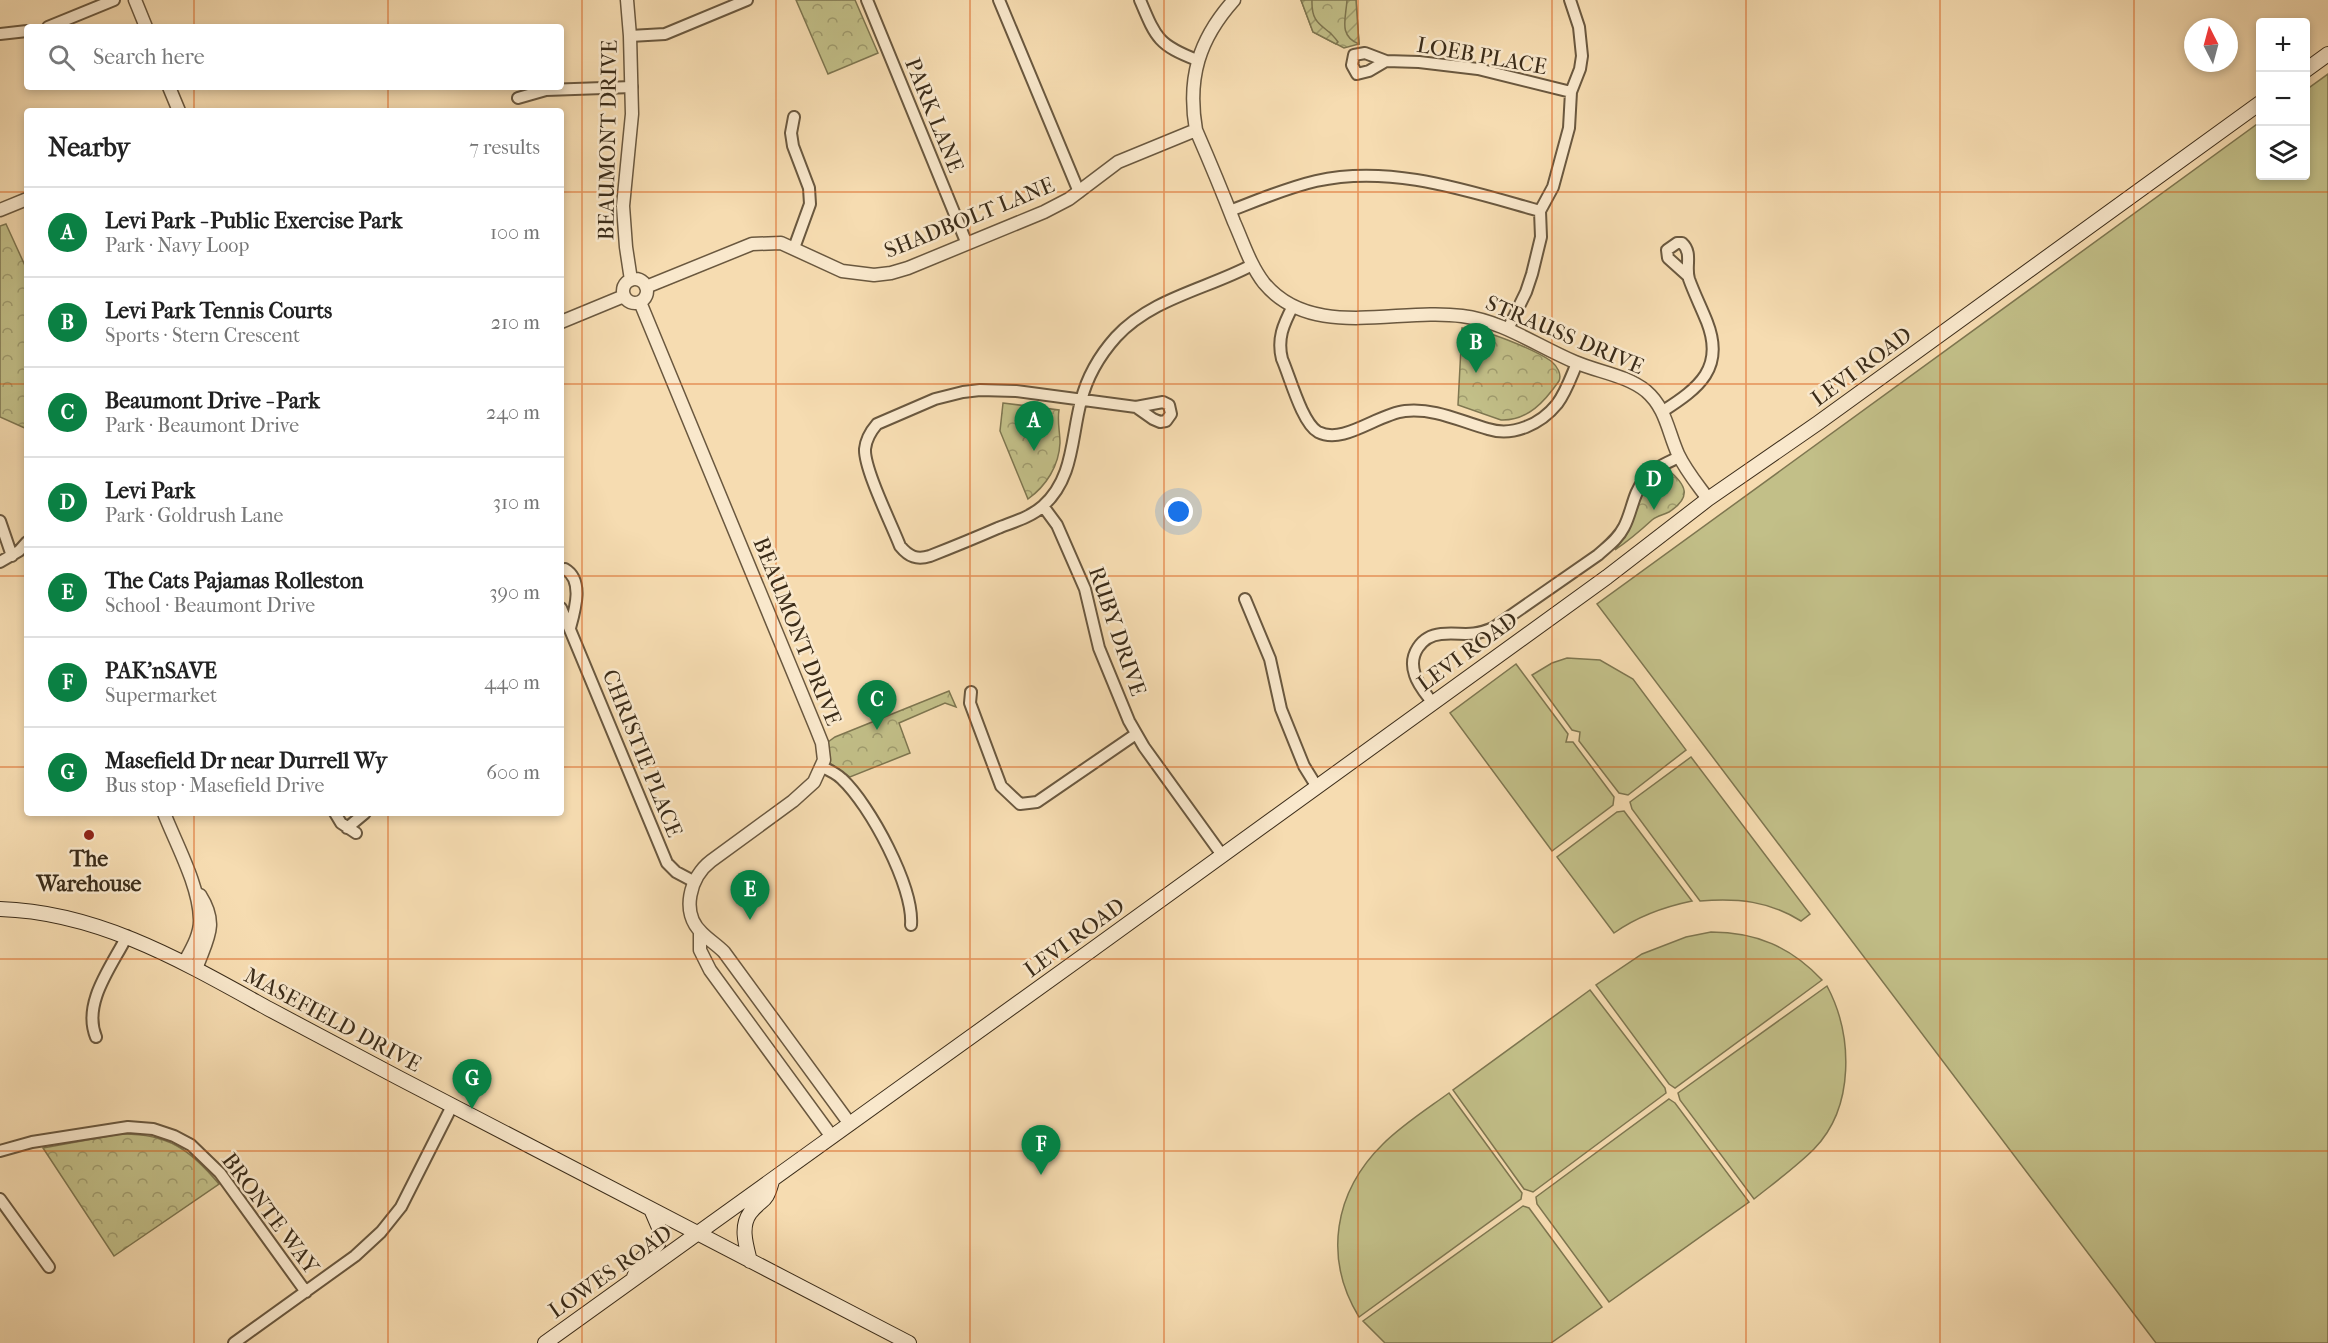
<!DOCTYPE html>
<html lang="en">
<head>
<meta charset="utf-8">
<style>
	:root { --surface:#fff; --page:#f2f2f2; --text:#222; --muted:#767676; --line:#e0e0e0; --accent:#0b8043 }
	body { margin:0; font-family:"IM FELL French Canon",serif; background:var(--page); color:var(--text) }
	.controls { position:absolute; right:18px; top:18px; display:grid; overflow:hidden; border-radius:6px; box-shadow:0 3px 9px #0003 }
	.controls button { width:54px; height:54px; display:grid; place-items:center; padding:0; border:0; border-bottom:2px solid var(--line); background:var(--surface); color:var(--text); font:30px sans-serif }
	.compass { position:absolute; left:2184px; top:18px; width:54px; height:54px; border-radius:50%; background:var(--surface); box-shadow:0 3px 9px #0003; rotate:354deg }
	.you { position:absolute; left:1179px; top:512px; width:21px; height:21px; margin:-15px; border:4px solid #fff; border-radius:50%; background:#1a73e8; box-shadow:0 0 0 9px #1a73e833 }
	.badge { display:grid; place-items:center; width:39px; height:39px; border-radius:50%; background:var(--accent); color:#fff; font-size:20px; font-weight:700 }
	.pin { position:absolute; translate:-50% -50px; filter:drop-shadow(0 2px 3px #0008) }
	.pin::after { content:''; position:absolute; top:32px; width:21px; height:18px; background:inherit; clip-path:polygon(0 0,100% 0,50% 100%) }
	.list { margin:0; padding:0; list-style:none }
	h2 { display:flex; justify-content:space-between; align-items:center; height:78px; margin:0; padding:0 24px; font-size:26px }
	h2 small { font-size:20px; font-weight:400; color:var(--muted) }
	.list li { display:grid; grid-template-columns:39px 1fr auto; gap:18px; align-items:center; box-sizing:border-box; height:90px; padding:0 24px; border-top:2px solid var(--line) }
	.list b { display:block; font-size:22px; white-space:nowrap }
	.list p { margin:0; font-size:20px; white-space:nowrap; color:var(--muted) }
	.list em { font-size:20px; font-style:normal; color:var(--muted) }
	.icon { flex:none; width:33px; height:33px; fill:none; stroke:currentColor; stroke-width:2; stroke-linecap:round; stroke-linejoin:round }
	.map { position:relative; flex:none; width:2328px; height:1343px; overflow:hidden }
	.search { position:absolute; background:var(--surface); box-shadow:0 3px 9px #0003; left:24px; top:24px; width:540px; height:66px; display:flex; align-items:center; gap:15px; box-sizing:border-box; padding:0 21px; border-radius:6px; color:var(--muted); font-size:22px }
	.panel { position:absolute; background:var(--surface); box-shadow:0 3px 9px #0003; left:24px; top:108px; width:540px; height:708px; border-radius:6px }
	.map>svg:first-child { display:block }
</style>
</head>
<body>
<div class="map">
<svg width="2328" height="1343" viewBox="0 0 2328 1343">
	<defs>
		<pattern id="forest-crowns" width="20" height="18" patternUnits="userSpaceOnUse" patternTransform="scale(1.5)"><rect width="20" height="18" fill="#c2bf88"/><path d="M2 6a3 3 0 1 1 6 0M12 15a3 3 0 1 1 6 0" fill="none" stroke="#9f9b6e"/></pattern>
		<pattern id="garden-furrows" width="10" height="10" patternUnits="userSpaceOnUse" patternTransform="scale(1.5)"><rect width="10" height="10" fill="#c2bf88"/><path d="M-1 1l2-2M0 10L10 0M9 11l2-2" fill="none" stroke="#9f9b6e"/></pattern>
	</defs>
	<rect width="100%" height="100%" fill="#f6dcb1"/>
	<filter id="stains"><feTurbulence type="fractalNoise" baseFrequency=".00333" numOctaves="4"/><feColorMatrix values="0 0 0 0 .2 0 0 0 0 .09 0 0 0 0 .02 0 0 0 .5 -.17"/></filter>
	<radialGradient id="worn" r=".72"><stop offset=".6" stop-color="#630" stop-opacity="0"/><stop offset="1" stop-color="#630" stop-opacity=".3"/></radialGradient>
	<path fill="#c2bf88" stroke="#7e7650" stroke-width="1.5" d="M2328 74V1343H2156L1597 604 2260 122V176H2306V90Z
		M1567 658 1600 660 1633 679 1686 750 1628 795 1619 793 1579 741 1580 732 1572 730 1532 675 1552 663Z
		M1516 664 1568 734 1566 742H1573L1614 797 1613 805 1552 851 1450 713Z
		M1691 757 1810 914 1801 921C1769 901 1738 898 1700 901L1632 809 1630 802Z
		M1624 811 1692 901C1663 907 1638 916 1614 933L1557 857 1617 812Z
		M1711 932C1756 932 1791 947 1822 980L1675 1088 1669 1084 1596 985 1642 954 1686 937Z
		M1827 986C1853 1035 1855 1107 1814 1149 1796 1167 1774 1183 1754 1199L1680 1100 1678 1093Z
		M1590 990 1665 1088 1666 1093 1533 1192 1524 1189 1453 1090Z
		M1449 1093 1522 1193 1521 1199 1359 1317C1323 1258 1334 1192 1383 1144 1402 1125 1427 1109 1449 1093Z
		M1669 1099 1675 1103 1749 1202 1609 1302 1537 1204 1536 1197Z
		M1523 1206 1529 1208 1602 1307 1551 1343H1385L1363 1321Z"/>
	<path fill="url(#forest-crowns)" stroke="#7e7650" stroke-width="1.5" d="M796 0H855L878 53 828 74Z
		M1301 0H1356L1359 44 1344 48 1313 32Z
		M6 224 27 270V429L0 417V226Z
		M1462 328C1481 327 1535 350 1551 361 1557 366 1562 374 1559 381 1545 401 1528 421 1501 420L1458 405Z
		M1003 403 1059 410C1057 421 1060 432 1060 443 1059 466 1046 486 1028 499L1000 431Z
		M1667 469C1687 485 1692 497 1669 512 1663 515 1657 516 1652 520 1640 531 1628 541 1615 550 1621 542 1628 534 1631 525 1641 500 1640 484 1667 469Z
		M949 691 956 707 945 703 899 723 910 753 850 777 830 763 828 742 835 737Z
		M120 1134C167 1133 190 1149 219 1184L114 1256 43 1148Z"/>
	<path fill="url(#garden-furrows)" stroke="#7e7650" stroke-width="1.5" d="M1301 0H1312C1311 28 1326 24 1338 42L1336 44 1313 32Z
		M1347 0H1356L1359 44C1338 36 1346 18 1347 0Z"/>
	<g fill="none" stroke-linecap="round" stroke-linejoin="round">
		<g stroke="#6a583f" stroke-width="14">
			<path id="minor" d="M867 0 967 244
				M999 0 1079 192
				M1140 0C1156 38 1158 45 1197 60
				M48 27 114 0
				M0 34 27 31
				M630 36 665 34 747 0
				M1386 61 1369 71 1357 74 1352 65 1354 55 1365 53 1386 61 1419 62 1478 69 1571 92
				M518 98 546 90 632 87
				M794 117 791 133 793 146 809 188 810 204 794 248
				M1230 211C1258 200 1286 188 1316 181 1391 164 1468 191 1540 211
				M1293 306C1283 325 1277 339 1282 359 1290 377 1302 423 1318 432 1344 445 1377 414 1405 411 1436 408 1459 421 1488 429 1513 437 1541 424 1557 404 1566 392 1571 377 1577 363
				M1508 329 1526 292 1532 274 1541 237 1540 211 1553 187 1569 128 1571 92 1580 69 1582 56 1579 27 1570 0
				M1136 407 1153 419 1160 422 1166 421 1171 414 1169 405 1163 402 1136 407 1016 391 980 390 963 392 935 399 877 424C871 431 866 439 865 449 864 469 892 525 900 546 909 557 917 560 930 556 953 547 975 538 998 528 1013 522 1031 517 1043 506 1074 478 1071 438 1081 401 1087 377 1099 356 1116 337 1152 298 1207 289 1252 265
				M1663 411C1699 388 1725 368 1707 322 1701 307 1694 293 1689 279 1685 266 1693 253 1682 243H1677L1667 250 1668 258 1688 276
				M1043 506 1057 525 1085 589 1099 648 1129 721 1144 747 1222 855
				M0 521 12 556
				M0 562 19 551 27 542
				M561 570 565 569C584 580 575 610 570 628
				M1245 599 1270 659 1281 709 1304 766 1317 787
				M561 608 667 863 676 872 693 881
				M971 692 970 703 1001 786 1020 804 1037 802 1136 734
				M1432 702C1426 694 1418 685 1415 675 1408 655 1421 636 1441 634 1463 632 1469 638 1493 628L1598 555C1608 546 1618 539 1624 527 1632 512 1633 493 1644 480 1653 468 1667 463 1679 457
				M822 767C829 770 836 773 842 779 870 805 914 887 911 925
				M335 813 341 823 356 833
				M347 828 365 813
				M96 1037C82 1003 112 966 127 936
				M0 1151 32 1142 128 1127 153 1129 174 1136 191 1145 220 1173 306 1292
				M0 1199 49 1267
				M234 1343 355 1256 381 1232 401 1207 452 1106"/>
		</g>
		<g stroke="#6a583f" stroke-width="15">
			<path id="tertiary" d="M135 0 146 27
				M627 0 630 36 632 114 623 206 626 247 631 280
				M1234 0C1199 39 1187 78 1196 130 1209 160 1222 191 1234 222 1243 242 1250 265 1264 283 1312 341 1398 307 1462 316 1503 321 1537 346 1575 362 1598 372 1626 375 1646 391 1666 408 1668 432 1678 454 1686 471 1698 485 1708 499
				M169 87 179 111
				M0 210 27 199
				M623 291a12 12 0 1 1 24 0a12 12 0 1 1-24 0Z
				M646 287 752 244 781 243 842 271 874 275 891 273 908 268 1044 212 1069 199 1118 162 1196 130
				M640 302 816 728 822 743 824 760 814 782 793 801 711 861C690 877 680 913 702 933 709 940 717 945 724 952L850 1124
				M561 322 624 296
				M164 813C176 844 199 885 200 919 201 934 191 950 184 963
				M700 932V950L710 970 832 1137
				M196 969C207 938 219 925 200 895"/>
		</g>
		<g stroke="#3b2c19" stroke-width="16">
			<path id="secondary" d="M2306 70 2328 54
				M0 909C99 912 184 962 269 1009 312 1032 355 1055 399 1078 569 1167 739 1255 909 1343
				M750 1261C746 1245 740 1227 750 1213 763 1197 766 1204 772 1181
				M634 1277 641 1260 658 1244 660 1230 651 1209
				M545 1343 1093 949 1607 577 1708 499 1818 423 2260 103"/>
		</g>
		<use href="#minor" stroke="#f9e8cc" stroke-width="10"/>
		<use href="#tertiary" stroke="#f9e8cc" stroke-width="12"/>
		<use href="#secondary" stroke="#f9e8cc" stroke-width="14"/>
	</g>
	<path fill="none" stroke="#d7540d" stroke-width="1.5" stroke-opacity="0.55" d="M194 0V27M388 0V27M582 0V1343M776 0V1343M970 0V1343M1164 0V1343M1358 0V1343M1552 0V1343M1746 0V1343M1940 0V1343M2134 0V1343M194 87V111M388 87V111M0 192H27M561 192H2328M0 384H27M561 384H2328M0 576H27M561 576H2328M0 767H27M561 767H2328M194 813V1343M388 813V1343M0 959H2328M0 1151H2328"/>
	<circle fill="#8f2418" stroke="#f9e8cc" stroke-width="2" cx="89" cy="835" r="6"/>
	<g text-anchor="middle" stroke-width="5" stroke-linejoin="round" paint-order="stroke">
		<g font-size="22" fill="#3b2c19" stroke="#f9e8cc">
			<text transform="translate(1482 55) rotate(10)" y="8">LOEB PLACE</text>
			<text transform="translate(935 115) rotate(68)" y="8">PARK LANE</text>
			<text transform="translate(607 140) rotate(-89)" y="8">BEAUMONT DRIVE</text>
			<text transform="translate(969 217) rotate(-22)" y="8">SHADBOLT LANE</text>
			<text transform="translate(1565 334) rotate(23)" y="8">STRAUSS DRIVE</text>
			<text transform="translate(1861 366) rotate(-36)" y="8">LEVI ROAD</text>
			<text transform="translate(798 631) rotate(68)" y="8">BEAUMONT DRIVE</text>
			<text transform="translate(1118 631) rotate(71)" y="8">RUBY DRIVE</text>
			<text transform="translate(1467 651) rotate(-36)" y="8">LEVI ROAD</text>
			<text transform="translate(643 753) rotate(68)" y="8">CHRISTIE PLACE</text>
			<text transform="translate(1074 937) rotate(-36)" y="8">LEVI ROAD</text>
			<text transform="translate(333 1019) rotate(28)" y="8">MASEFIELD DRIVE</text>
			<text transform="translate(271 1213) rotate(53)" y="8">BRONTE WAY</text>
			<text transform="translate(610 1271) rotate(-35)" y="8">LOWES ROAD</text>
		</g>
		<g font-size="22" font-weight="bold" fill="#3b2c19" stroke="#f9e8cc">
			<text x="89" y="866">The<tspan x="89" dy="25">Warehouse</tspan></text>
		</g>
	</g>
	<rect width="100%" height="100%" filter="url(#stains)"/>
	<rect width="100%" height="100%" fill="url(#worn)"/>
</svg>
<div class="controls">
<button>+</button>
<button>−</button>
<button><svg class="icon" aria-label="layers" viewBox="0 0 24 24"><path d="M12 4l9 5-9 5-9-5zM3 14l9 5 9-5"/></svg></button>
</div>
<svg class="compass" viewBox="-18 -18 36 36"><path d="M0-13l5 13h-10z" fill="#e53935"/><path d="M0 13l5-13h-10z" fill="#767676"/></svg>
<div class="you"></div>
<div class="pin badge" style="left:1034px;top:451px">A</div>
<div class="pin badge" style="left:1476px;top:373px">B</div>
<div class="pin badge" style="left:877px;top:730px">C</div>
<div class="pin badge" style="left:1654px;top:510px">D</div>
<div class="pin badge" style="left:750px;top:920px">E</div>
<div class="pin badge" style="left:1041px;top:1175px">F</div>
<div class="pin badge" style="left:472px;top:1109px">G</div>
<div class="search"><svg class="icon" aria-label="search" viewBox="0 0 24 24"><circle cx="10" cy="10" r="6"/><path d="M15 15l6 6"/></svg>Search here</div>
<section class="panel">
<h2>Nearby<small>7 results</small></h2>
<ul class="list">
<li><span class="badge">A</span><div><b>Levi Park - Public Exercise Park</b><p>Park · Navy Loop</p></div><em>100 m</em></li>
<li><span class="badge">B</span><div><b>Levi Park Tennis Courts</b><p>Sports · Stern Crescent</p></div><em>210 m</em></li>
<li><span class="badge">C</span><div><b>Beaumont Drive - Park</b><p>Park · Beaumont Drive</p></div><em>240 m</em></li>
<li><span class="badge">D</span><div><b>Levi Park</b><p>Park · Goldrush Lane</p></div><em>310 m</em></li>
<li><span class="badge">E</span><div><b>The Cats Pajamas Rolleston</b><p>School · Beaumont Drive</p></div><em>390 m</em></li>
<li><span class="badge">F</span><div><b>PAK'nSAVE</b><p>Supermarket</p></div><em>440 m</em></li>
<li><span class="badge">G</span><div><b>Masefield Dr near Durrell Wy</b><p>Bus stop · Masefield Drive</p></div><em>600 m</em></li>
</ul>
</section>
</div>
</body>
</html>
